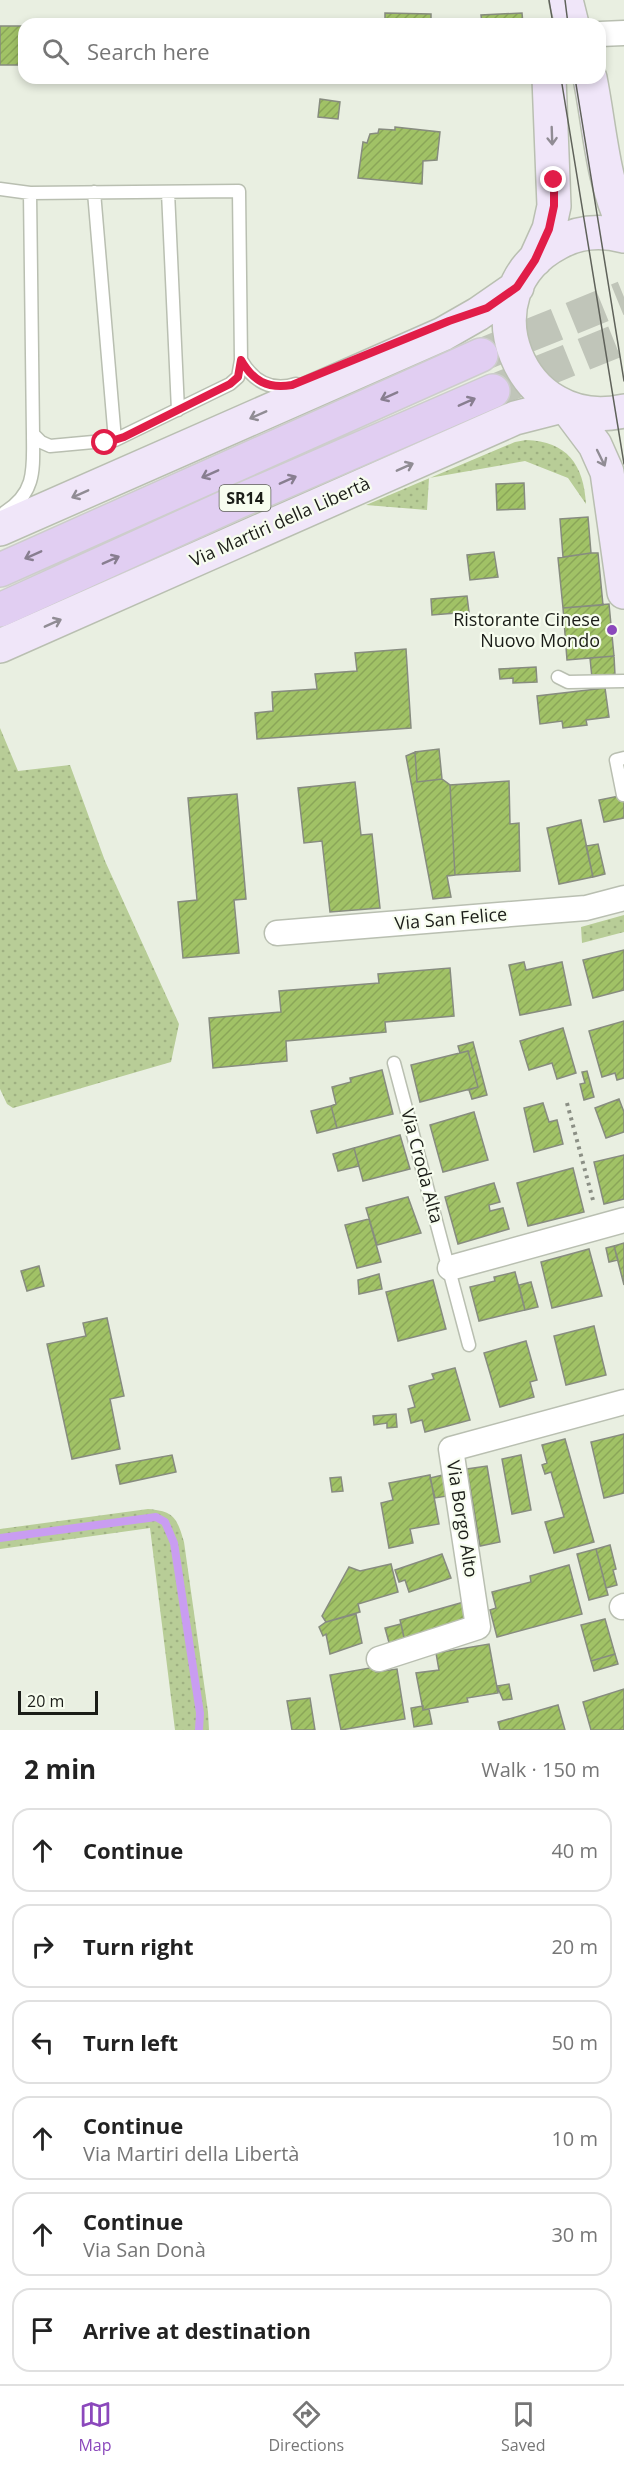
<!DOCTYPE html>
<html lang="en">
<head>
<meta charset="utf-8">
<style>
	:root { --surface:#fff; --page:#f6f6f6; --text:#222; --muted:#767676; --line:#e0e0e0; --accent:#8b48bc }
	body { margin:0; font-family:"Open Sans",sans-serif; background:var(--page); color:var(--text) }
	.scale { position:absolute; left:18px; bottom:15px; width:80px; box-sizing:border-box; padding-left:6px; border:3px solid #1b1d18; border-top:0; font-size:16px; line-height:21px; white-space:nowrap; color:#1b1d18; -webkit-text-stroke:4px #f7fdef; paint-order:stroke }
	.stop { position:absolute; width:18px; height:18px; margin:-14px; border:4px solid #e11d48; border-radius:50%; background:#fff }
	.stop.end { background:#e11d48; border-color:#fff; box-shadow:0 2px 6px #0008 }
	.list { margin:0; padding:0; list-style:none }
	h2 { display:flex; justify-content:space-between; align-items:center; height:78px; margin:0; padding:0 24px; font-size:26px }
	h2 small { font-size:20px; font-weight:400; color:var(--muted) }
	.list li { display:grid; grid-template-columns:39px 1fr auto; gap:18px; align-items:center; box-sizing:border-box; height:84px; margin:0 12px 12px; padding:0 12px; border:2px solid var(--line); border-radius:18px }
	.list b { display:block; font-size:22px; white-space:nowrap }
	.list p { margin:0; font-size:20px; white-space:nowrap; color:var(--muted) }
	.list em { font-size:20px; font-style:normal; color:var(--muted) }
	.icon { flex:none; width:33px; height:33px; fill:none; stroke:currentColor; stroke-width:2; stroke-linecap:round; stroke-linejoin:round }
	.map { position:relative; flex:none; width:624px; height:1730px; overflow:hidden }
	.search { position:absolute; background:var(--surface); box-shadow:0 3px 9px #0003; left:18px; right:18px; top:18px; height:66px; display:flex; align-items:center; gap:15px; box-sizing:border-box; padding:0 21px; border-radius:18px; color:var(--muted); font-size:22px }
	.sheet { height:654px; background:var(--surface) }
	nav { display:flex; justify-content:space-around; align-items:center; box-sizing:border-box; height:84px; border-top:2px solid var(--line); background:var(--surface); font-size:16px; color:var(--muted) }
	nav a { display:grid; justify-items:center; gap:3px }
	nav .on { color:var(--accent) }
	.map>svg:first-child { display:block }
</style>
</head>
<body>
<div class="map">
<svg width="624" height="1730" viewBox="0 0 624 1730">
	<defs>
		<pattern id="grass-dots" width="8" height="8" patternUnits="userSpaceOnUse" patternTransform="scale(1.5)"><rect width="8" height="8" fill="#b8cd97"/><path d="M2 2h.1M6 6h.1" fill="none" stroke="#9eb081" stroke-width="1.8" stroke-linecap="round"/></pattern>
		<pattern id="building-hatch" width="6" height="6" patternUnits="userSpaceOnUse" patternTransform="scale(1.5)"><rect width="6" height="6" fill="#a1c266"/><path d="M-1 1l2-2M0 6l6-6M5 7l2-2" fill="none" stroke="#8aa658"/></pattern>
	</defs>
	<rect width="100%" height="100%" fill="#e9efe1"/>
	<path fill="url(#grass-dots)" d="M526 440C567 441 584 465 586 504L568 478 525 461 429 478 427 510 366 505 515 442Z
		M0 728 18 771 70 765 105 861 179 1024 171 1062 13 1108 7 1104 0 1089Z
		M624 915V932L582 943 581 927Z
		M148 1509C174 1511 177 1518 184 1542L208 1712 209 1730H175L150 1528 0 1549V1529Z"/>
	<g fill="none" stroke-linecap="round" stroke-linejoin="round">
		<path stroke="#c99df1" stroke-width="8" d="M0 1538 156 1517 165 1522 174 1543 200 1713 199 1730"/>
	</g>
	<path fill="url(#building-hatch)" stroke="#878c7f" stroke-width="1.5" d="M385 13 431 14V24H385Z
		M522 13 523 24H482L481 15Z
		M0 26H24V65H0Z
		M320 99 340 102 338 119 318 117Z
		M395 127 440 132 437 160 423 161 422 184 358 178 363 142 367 143 370 134 378 133 379 129 395 130Z
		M524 483 525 509 497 510 496 484Z
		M588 517 591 553 563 557 560 519Z
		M494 552 498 577 470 580 467 555Z
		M591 553H598L603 605 563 608 558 558Z
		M467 596 469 612 432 615 431 599Z
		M609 604 614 656 567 660 563 608Z
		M406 649 411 728 257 739 255 713 273 711 272 692 317 689 315 674 357 671 355 653Z
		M614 656 615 675 592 678 590 658Z
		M536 667 537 682 513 683V678L500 679 499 669Z
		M605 688 609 717 586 720 587 725 563 728 562 721 540 724 537 696Z
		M439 749 442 779 417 782 415 752Z
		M415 752 417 782 442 779 450 785 455 875 447 876 451 897 433 899 406 756Z
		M509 781 510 824 519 823 520 871 455 875 450 785Z
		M355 782 361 835 372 834 380 908 330 912 322 841 304 843 298 788Z
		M237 794 246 899 234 900 239 953 183 958 178 902 197 900 188 798Z
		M624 795V818L604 822 599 800Z
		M581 820 593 877 559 884 547 828Z
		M598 844 605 874 593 877 586 846Z
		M624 950V990L593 998 583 960Z
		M524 962 526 970 562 962 571 1005 520 1015 509 965Z
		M450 968 454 1016 385 1022 386 1032 286 1041 287 1061 213 1068 209 1018 281 1012 279 991 379 983 378 974Z
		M624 1021V1078L617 1080 615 1073 602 1077 589 1031Z
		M563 1028 576 1073 557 1079 552 1063 529 1070 520 1041Z
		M473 1042 487 1095 472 1099 469 1090 478 1087 468 1051 460 1053 458 1046Z
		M468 1051 478 1087 420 1102 411 1065Z
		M382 1070 393 1114 337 1128 331 1106 336 1104 332 1087 351 1082 350 1078Z
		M587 1071 594 1097 584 1100 580 1084 585 1083 582 1072Z
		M619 1099 624 1112V1132L606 1138 595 1108Z
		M543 1103 549 1122 557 1120 563 1144 534 1152 524 1108Z
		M331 1106 337 1128 317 1133 311 1111Z
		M474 1112 488 1160 443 1172 430 1125Z
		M400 1135 410 1169 363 1181 354 1148Z
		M354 1148 359 1166 338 1171 333 1154Z
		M624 1155V1199L604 1204 594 1162Z
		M573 1168 584 1212 528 1226 517 1183Z
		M494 1183 500 1202 489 1205 490 1211 503 1208 509 1229 458 1244 445 1197Z
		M408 1197 421 1233 377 1245 366 1208Z
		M369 1219 381 1262 357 1268 345 1225Z
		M624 1243V1285L614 1246Z
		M614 1246 618 1260 609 1262 606 1248Z
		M589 1249 602 1296 552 1308 541 1262Z
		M39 1266 44 1286 27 1291 21 1271Z
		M515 1272 525 1310 479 1321 470 1287 495 1281 494 1277Z
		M379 1274 382 1289 359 1294 358 1280Z
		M433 1280 446 1329 398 1341 386 1292Z
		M531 1282 538 1307 525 1310 519 1285Z
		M107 1318 124 1396 110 1399 120 1449 72 1459 47 1344 86 1336 83 1323Z
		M594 1326 606 1375 566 1385 554 1336Z
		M526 1341 537 1380 530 1382 534 1397 500 1407 484 1353Z
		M455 1368 470 1420 425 1432 422 1420 411 1423 408 1409 415 1407 409 1386 434 1379 432 1374Z
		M396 1414 397 1427 387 1428V1423L374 1425 373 1416Z
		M624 1434V1493L604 1498 591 1442Z
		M565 1439 594 1542 554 1553 545 1522 564 1517 551 1472 545 1474 542 1465 547 1463 542 1445Z
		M172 1455 176 1472 120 1484 116 1465Z
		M521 1455 531 1510 512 1514 502 1459Z
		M487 1466 500 1542 480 1546 467 1469Z
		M430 1475 439 1524 410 1529 413 1543 389 1548 381 1503 393 1500 389 1483Z
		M443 1475 447 1496 435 1498 430 1478Z
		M341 1477 343 1491 332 1492 330 1478Z
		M610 1545 616 1569 613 1570 617 1585 606 1588 596 1549Z
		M596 1549 608 1595 589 1600 577 1554Z
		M442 1554 451 1578 409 1592 405 1580 399 1582 395 1570Z
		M391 1564 398 1592 358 1604 360 1612 326 1622 322 1616 349 1567 360 1571Z
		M569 1565 582 1614 497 1637 490 1610 496 1608 492 1592 531 1582 530 1576Z
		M464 1602 470 1624 405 1642 400 1620Z
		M356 1614 362 1643 330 1654 326 1634 323 1636 319 1627 326 1622Z
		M605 1619 615 1654 591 1661 581 1625Z
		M401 1624 405 1642 390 1646 385 1628Z
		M489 1644 498 1693 467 1698 468 1702 423 1710 416 1673 439 1670 436 1653Z
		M615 1654 618 1664 594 1671 591 1661Z
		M375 1667 376 1672 397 1669 405 1719 341 1730 330 1675Z
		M509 1684 512 1699 503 1700 497 1686Z
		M624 1689V1730H591L583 1702Z
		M310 1698 315 1730H292L287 1701Z
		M558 1705 565 1730H500L498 1722Z
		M423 1706V1710L429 1709 432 1724 414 1727 411 1708Z"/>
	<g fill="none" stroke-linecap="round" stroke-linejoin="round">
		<path stroke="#c0c5b9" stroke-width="33" stroke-dasharray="33 16" stroke-linecap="butt" d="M481 355 624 297
			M493 391 624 338"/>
		<g stroke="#b9bfb1" stroke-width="15">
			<path id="lane" d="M0 189 30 193 239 191 241 360 238 377 230 384 115 440 50 446 41 442 33 434 30 193
				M94 192 115 440
				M168 192 178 410
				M241 360C253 381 271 392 296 384
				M5 512C37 492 33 467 33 434
				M558 677 568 682 624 681
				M623 795 616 760 624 758
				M394 1063 469 1345"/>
		</g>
		<g stroke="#b9bfb1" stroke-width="27">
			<path id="street" d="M600 34 624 33
				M277 933 586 908 624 898
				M450 1268 624 1220
				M622 1607 624 1606
				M379 1659 478 1627 451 1449 624 1402"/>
		</g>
		<g stroke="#b9bfb1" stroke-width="36">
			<path id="secondary" d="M566 0 572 24
				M590 78C600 128 602 179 624 226
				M624 236C601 230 578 232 558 243 463 293 519 435 624 411
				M535 260 549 229 554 206 549 78
				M568 409 595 445 607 472 624 592
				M0 529 443 334 478 314 517 287
				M0 646 515 418 562 406"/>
		</g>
		<g stroke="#cdcdcc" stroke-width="36">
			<path id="primary" d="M0 570 481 355
				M0 610 237 502 493 391"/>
		</g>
		<path stroke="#8b8f85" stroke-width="4" stroke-dasharray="3 4.5" stroke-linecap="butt" d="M567 1103 594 1204"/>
		<use href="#lane" stroke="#fff" stroke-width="12"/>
		<use href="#street" stroke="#fff" stroke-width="24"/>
		<use href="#secondary" stroke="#f0e6f9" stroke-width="33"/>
		<use href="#primary" stroke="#e1cef2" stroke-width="33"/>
		<path stroke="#5f625a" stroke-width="1.5" d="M549 0 553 24
			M565 0 568 24
			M561 78 624 464
			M575 78 624 381"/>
	</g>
	<defs><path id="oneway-shaft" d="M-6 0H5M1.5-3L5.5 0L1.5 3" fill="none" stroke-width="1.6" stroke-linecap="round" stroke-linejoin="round" transform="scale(1.5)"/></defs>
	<g stroke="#908c94">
		<use href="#oneway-shaft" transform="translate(552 136) rotate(88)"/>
		<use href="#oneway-shaft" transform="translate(258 415) rotate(156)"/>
		<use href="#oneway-shaft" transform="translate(601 458) rotate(64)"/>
		<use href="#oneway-shaft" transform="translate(405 467) rotate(-24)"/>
		<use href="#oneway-shaft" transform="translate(80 494) rotate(156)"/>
		<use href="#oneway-shaft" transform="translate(53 623) rotate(-24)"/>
	</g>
	<g stroke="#887e90">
		<use href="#oneway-shaft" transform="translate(389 396) rotate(156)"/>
		<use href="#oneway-shaft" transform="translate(467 402) rotate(-24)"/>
		<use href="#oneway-shaft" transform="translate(210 474) rotate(156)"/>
		<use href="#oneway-shaft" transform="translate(288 480) rotate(-24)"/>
		<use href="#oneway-shaft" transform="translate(33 555) rotate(156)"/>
		<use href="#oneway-shaft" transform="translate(111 560) rotate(-24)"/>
	</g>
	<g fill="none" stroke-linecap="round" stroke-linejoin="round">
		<path stroke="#e11d48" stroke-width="8" d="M105 443 124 437 230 384 238 377 241 360C253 381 267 389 292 385L449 321 487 308 517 287 535 260 549 229 554 206V180"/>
	</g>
	<circle fill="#8b48bc" stroke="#f7fdef" stroke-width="2" cx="612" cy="630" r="6"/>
	<g text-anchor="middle" stroke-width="4.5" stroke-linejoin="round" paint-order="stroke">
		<rect fill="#f7fdef" stroke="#5d6058" stroke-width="1.5" x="219.5" y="485" width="51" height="26" rx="4.5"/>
		<g font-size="16" font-weight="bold" fill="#1b1d18">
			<text x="245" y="504">SR14</text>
		</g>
		<g font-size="18" fill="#1b1d18" stroke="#f7fdef">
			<text transform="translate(280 522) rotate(-24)" y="6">Via Martiri della Libertà</text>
			<text transform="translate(451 919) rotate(-5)" y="6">Via San Felice</text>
			<text transform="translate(422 1166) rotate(75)" y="6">Via Croda Alta</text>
			<text transform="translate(462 1519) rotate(81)" y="6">Via Borgo Alto</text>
		</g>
		<g font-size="18" fill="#1b1d18" stroke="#f7fdef" text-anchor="end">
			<text x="600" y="626">Ristorante Cinese<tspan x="600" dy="21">Nuovo Mondo</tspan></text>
		</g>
	</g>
</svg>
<div class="scale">20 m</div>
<div class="stop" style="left:105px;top:443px"></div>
<div class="stop end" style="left:554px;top:180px"></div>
<div class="search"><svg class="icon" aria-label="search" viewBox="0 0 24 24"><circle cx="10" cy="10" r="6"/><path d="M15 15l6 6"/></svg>Search here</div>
</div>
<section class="sheet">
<h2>2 min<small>Walk · 150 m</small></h2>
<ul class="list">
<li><svg class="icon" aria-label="ahead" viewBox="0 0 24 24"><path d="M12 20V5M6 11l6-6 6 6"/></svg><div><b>Continue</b></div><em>40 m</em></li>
<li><svg class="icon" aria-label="right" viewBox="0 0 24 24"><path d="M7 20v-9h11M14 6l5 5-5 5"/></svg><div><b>Turn right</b></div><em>20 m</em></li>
<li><svg class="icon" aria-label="left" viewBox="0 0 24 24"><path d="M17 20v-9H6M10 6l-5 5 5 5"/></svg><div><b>Turn left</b></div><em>50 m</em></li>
<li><svg class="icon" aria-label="ahead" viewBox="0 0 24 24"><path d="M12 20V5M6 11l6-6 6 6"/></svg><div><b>Continue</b><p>Via Martiri della Libertà</p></div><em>10 m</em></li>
<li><svg class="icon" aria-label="ahead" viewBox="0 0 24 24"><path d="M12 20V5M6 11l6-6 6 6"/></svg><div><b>Continue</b><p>Via San Donà</p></div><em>30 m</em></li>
<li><svg class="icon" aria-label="arrive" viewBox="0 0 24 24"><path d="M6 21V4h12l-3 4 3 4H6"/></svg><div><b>Arrive at destination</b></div></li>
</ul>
</section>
<nav>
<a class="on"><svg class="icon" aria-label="map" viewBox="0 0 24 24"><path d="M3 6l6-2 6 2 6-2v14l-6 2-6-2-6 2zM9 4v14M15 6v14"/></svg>Map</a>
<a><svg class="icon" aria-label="directions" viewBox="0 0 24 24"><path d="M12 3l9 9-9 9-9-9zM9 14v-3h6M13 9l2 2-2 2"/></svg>Directions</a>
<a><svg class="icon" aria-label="saved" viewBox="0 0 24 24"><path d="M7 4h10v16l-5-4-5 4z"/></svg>Saved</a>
</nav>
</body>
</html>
